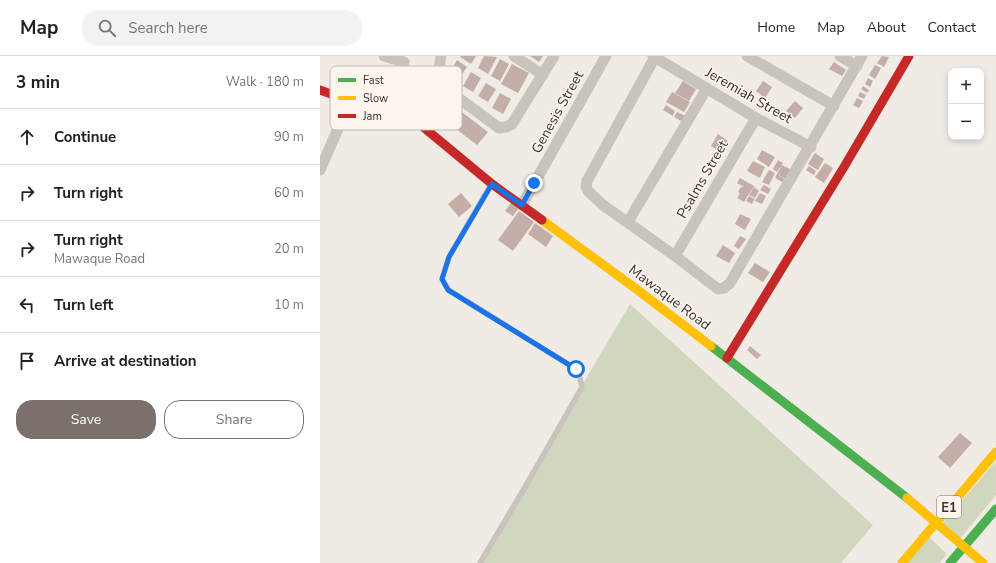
<!DOCTYPE html>
<html lang="en">
<head>
<meta charset="utf-8">
<style>
	:root { --surface:#fff; --page:#f2f2f2; --text:#202124; --muted:#757577; --line:#e0e0e0; --accent:#7a716c }
	body { margin:0; font-family:"Nunito Sans",sans-serif; background:var(--page); color:var(--text) }
	.controls { position:absolute; right:12px; top:12px; display:grid; overflow:hidden; border-radius:8px; box-shadow:0 2px 6px #0003 }
	.controls button { width:36px; height:36px; display:grid; place-items:center; padding:0; border:0; border-bottom:1px solid var(--line); background:var(--surface); color:var(--text); font:20px sans-serif }
	.stop { position:absolute; width:12px; height:12px; margin:-9px; border:3px solid #1a73e8; border-radius:50%; background:#fff }
	.stop.end { background:#1a73e8; border-color:#fff; box-shadow:0 1px 4px #0008 }
	.list { margin:0; padding:0; list-style:none }
	h2 { display:flex; justify-content:space-between; align-items:center; height:52px; margin:0; padding:0 16px; font-size:17px }
	h2 small { font-size:13px; font-weight:400; color:var(--muted) }
	.list li { display:grid; grid-template-columns:26px 1fr auto; gap:12px; align-items:center; box-sizing:border-box; height:56px; padding:0 16px; border-top:1px solid var(--line) }
	.list b { display:block; font-size:15px; white-space:nowrap }
	.list p { margin:0; font-size:13px; white-space:nowrap; color:var(--muted) }
	.list em { font-size:13px; font-style:normal; color:var(--muted) }
	.actions { display:flex; gap:8px; padding:12px 16px }
	.actions a { flex:1; padding:9px 0; border:1px solid var(--accent); border-radius:16px; text-align:center; font-size:14px; color:var(--accent) }
	.actions .main { background:var(--accent); color:#fff }
	.icon { flex:none; width:22px; height:22px; fill:none; stroke:currentColor; stroke-width:2; stroke-linecap:round; stroke-linejoin:round }
	.map { position:relative; flex:none; width:676px; height:507px; overflow:hidden }
	header { display:flex; align-items:center; gap:24px; box-sizing:border-box; height:56px; padding:0 20px; background:var(--surface); border-bottom:1px solid var(--line) }
	header strong { font-size:19px }
	nav { display:flex; gap:22px; margin-inline-start:auto; font-size:14px }
	.search { width:280px; height:36px; background:var(--page); display:flex; align-items:center; gap:10px; box-sizing:border-box; padding:0 14px; border-radius:16px; color:var(--muted); font-size:15px }
	main { display:flex }
	aside { flex:1; background:var(--surface) }
	.map>svg:first-child { display:block }
</style>
</head>
<body>
<header>
<strong>Map</strong>
<div class="search"><svg class="icon" aria-label="search" viewBox="0 0 24 24"><circle cx="10" cy="10" r="6"/><path d="M15 15l6 6"/></svg>Search here</div>
<nav><a>Home</a><a>Map</a><a>About</a><a>Contact</a></nav>
</header>
<main>
<aside>
<h2>3 min<small>Walk · 180 m</small></h2>
<ul class="list">
<li><svg class="icon" aria-label="ahead" viewBox="0 0 24 24"><path d="M12 20V5M6 11l6-6 6 6"/></svg><div><b>Continue</b></div><em>90 m</em></li>
<li><svg class="icon" aria-label="right" viewBox="0 0 24 24"><path d="M7 20v-9h11M14 6l5 5-5 5"/></svg><div><b>Turn right</b></div><em>60 m</em></li>
<li><svg class="icon" aria-label="right" viewBox="0 0 24 24"><path d="M7 20v-9h11M14 6l5 5-5 5"/></svg><div><b>Turn right</b><p>Mawaque Road</p></div><em>20 m</em></li>
<li><svg class="icon" aria-label="left" viewBox="0 0 24 24"><path d="M17 20v-9H6M10 6l-5 5 5 5"/></svg><div><b>Turn left</b></div><em>10 m</em></li>
<li><svg class="icon" aria-label="arrive" viewBox="0 0 24 24"><path d="M6 21V4h12l-3 4 3 4H6"/></svg><div><b>Arrive at destination</b></div></li>
</ul>
<div class="actions"><a class="main">Save</a><a>Share</a></div>
</aside>
<div class="map">
<svg width="676" height="507" viewBox="0 0 676 507">
	<rect width="100%" height="100%" fill="#f0ebe5"/>
	<path fill="#d1d6bf" d="M310 248 553 469 521 507H157Z
		M676 405V439L638 485 621 469Z
		M609 481 627 498 619 507H587Z"/>
	<path fill="#c3afa7" d="M141 0H156L151 8 140 1Z
		M164 0 177 1 168 18 158 12Z
		M210 0H223L219 6Z
		M562 0 569 1 564 11 557 7Z
		M180 3 189 8 180 25 171 20Z
		M137 4 147 11 138 24 129 18Z
		M514 6 526 14 522 20 509 13Z
		M192 8 209 17 198 37 181 28Z
		M555 9 561 12 555 23 549 19Z
		M151 16 161 22 153 36 143 30Z
		M548 22 553 25 550 31 545 28Z
		M363 25 376 33 369 45 355 37Z
		M443 25 452 31 445 42 436 35Z
		M166 27 176 33 168 46 158 40Z
		M543 30 549 34 547 37 541 33Z
		M352 36 370 46 364 56 346 46Z
		M540 36 546 39 544 43 538 40Z
		M180 37 191 43 183 58 172 52Z
		M537 42 543 45 539 52 533 49Z
		M475 45 483 52 475 62 466 55Z
		M346 49 355 55 353 60 343 54Z
		M134 50 168 76 157 89 123 63Z
		M357 56 365 60 361 65 354 61Z
		M398 78 408 85 401 96 391 90Z
		M442 94 455 101 449 111 437 103Z
		M495 97 504 103 498 114 488 108Z
		M458 104 463 107 457 116 453 113Z
		M433 105 445 111 440 122 427 115Z
		M505 107 513 112 504 127 495 121Z
		M462 109 472 114 466 123 457 118Z
		M489 110 496 115 494 119 486 114Z
		M449 114 455 117 449 129 442 126Z
		M457 118 466 124 464 127 455 122Z
		M420 122 434 130 424 146 417 142 420 138 418 136 421 131H424L417 127Z
		M444 129 451 133 448 138 440 134Z
		M434 131 439 135 435 142 429 139Z
		M141 137 152 150 139 161 128 148Z
		M440 137 446 140 442 148 435 145Z
		M429 140 435 143 432 148 426 145Z
		M192 146 200 151 193 160 185 155Z
		M199 155 214 166 193 195 178 184Z
		M420 158 431 163 425 174 415 168Z
		M215 167 233 180 226 191 208 178Z
		M420 180 426 183 419 193 414 190Z
		M403 189 415 197 409 207 396 200Z
		M435 207 450 216 443 226 428 217Z
		M430 290 441 299 437 303 427 294Z
		M640 377 652 387 630 412 618 401Z"/>
	<g fill="none" stroke-linecap="round" stroke-linejoin="round">
		<path stroke="#c9c3be" stroke-width="5.5" d="M160 507 204 433 262 331 260 322 256 313 129 234 122 223 129 201 171 128"/>
		<path stroke="#c9c3be" stroke-width="11" d="M64 0 84 6
			M194 0 223 19
			M333 0 436 62 491 91
			M427 0 514 50
			M520 0 537 10
			M335 1 267 125 266 130 268 135 283 149 355 200 398 233 404 232 410 227 542 0
			M117 26 179 72 186 71 192 68 234 0
			M99 49 117 26 121 0
			M0 114 30 45
			M202 149 286 0
			M308 166 387 32
			M355 200 436 62"/>
		<path stroke="#4caf50" stroke-width="9" d="M391 290 587 442
			M630 507 676 453"/>
		<path stroke="#ffc107" stroke-width="9" d="M222 164 315 232 391 290
			M582 507 676 396"/>
		<path stroke="#c62828" stroke-width="9" d="M0 34 30 45 68 54 102 70 172 128 222 164
			M407 302 524 111 589 0"/>
		<path stroke="#ffc107" stroke-width="9" d="M587 442 663 507"/>
	</g>
	<g fill="none" stroke-linecap="round" stroke-linejoin="round">
		<path stroke="#1a73e8" stroke-width="5" d="M214 127 202 149 172 128 129 201 122 223 128 234 256 313"/>
	</g>
	<g text-anchor="middle" stroke-width="3" stroke-linejoin="round" paint-order="stroke">
		<rect fill="#fbf5ee" stroke="#756b66" stroke-width="1" x="617" y="440" width="24" height="22" rx="3"/>
		<g font-size="13" font-weight="bold" fill="#3b302b">
			<text x="629" y="456">E1</text>
		</g>
		<g font-size="14" fill="#3b302b" stroke="#fbf5ee">
			<text transform="translate(429 39) rotate(30)" y="5">Jeremiah Street</text>
			<text transform="translate(237 56) rotate(-61)" y="5">Genesis Street</text>
			<text transform="translate(382 123) rotate(-60)" y="5">Psalms Street</text>
			<text transform="translate(350 241) rotate(37)" y="5">Mawaque Road</text>
		</g>
	</g>
	<rect x="10" y="10" width="132" height="64" rx="6" fill="#fbf5ee" stroke="#c1bab4" stroke-width="1"/>
	<rect x="18" y="22" width="18" height="4" fill="#4caf50"/>
	<rect x="18" y="40" width="18" height="4" fill="#ffc107"/>
	<rect x="18" y="58" width="18" height="4" fill="#c62828"/>
	<g font-size="11" fill="#3b302b">
		<text x="43" y="28">Fast</text>
		<text x="43" y="46">Slow</text>
		<text x="43" y="64">Jam</text>
	</g>
</svg>
<div class="controls">
<button>+</button>
<button>−</button>
</div>
<div class="stop" style="left:256px;top:313px"></div>
<div class="stop end" style="left:214px;top:127px"></div>
</div>
</main>
</body>
</html>
